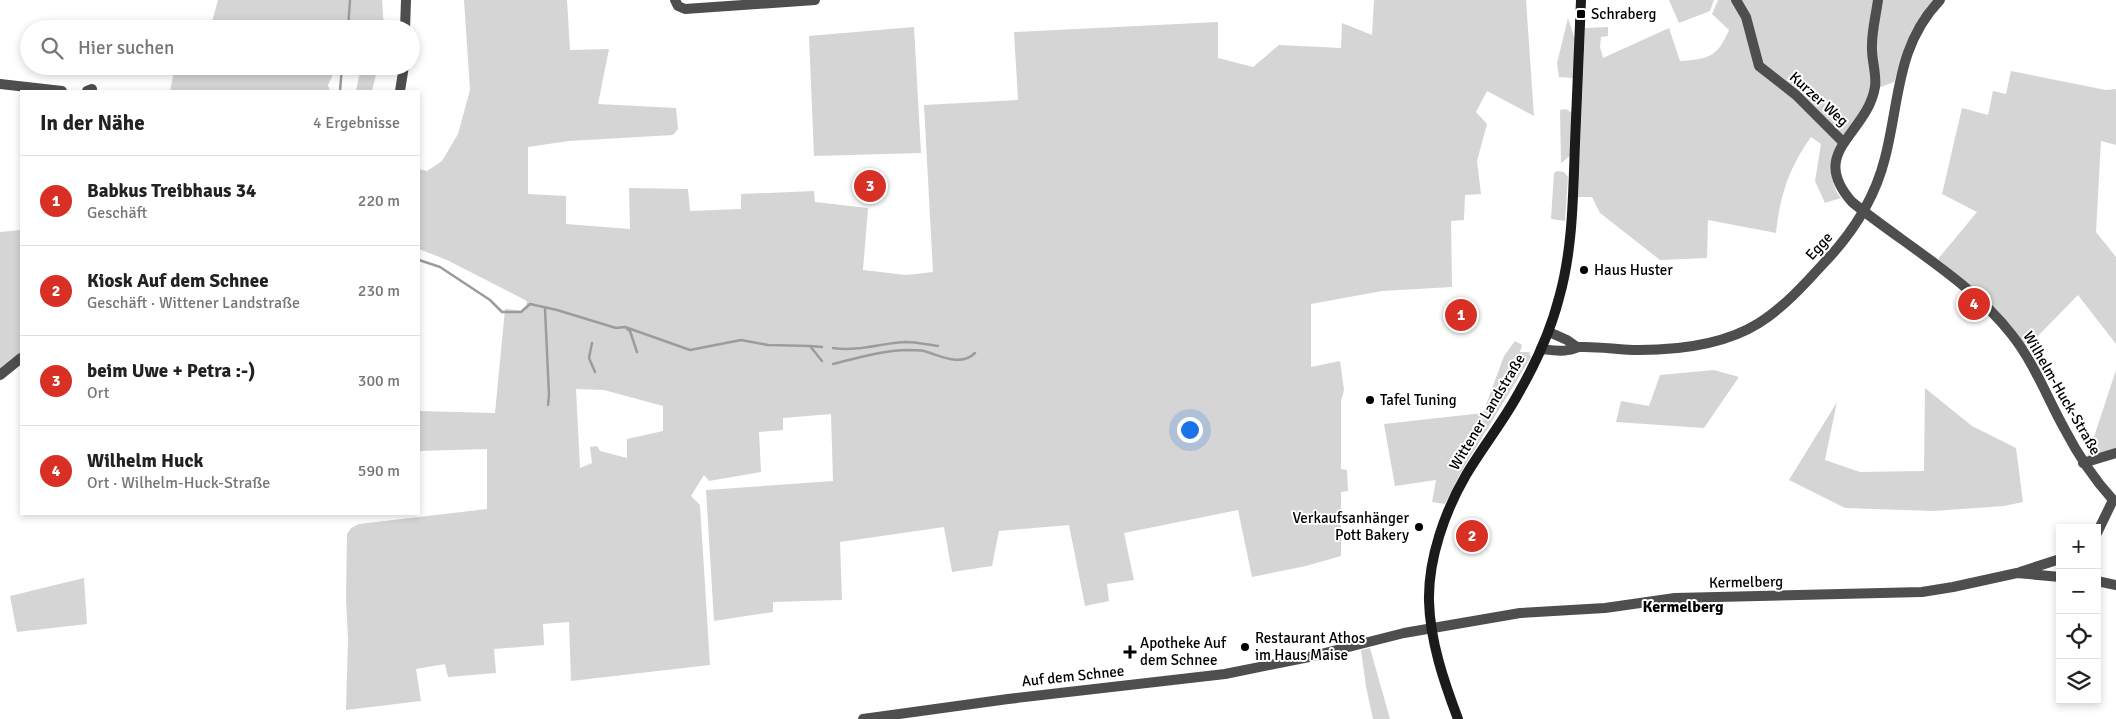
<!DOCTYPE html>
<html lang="de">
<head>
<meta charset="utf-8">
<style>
	:root { --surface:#fff; --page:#f2f2f2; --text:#222; --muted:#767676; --line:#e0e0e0; --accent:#d93025 }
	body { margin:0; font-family:Signika,sans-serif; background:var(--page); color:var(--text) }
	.controls { position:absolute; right:15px; bottom:15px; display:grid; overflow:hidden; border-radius:0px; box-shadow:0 2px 8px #0003 }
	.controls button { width:45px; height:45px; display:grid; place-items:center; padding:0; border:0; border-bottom:1px solid var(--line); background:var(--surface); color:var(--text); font:25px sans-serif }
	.you { position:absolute; left:1189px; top:429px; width:18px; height:18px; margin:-12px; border:4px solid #fff; border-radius:50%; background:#1a73e8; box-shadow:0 0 0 8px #1a73e833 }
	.badge { display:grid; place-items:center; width:32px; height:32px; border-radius:50%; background:var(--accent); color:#fff; font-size:16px; font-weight:700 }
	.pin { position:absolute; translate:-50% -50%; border:2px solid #fff; box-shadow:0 1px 5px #0006 }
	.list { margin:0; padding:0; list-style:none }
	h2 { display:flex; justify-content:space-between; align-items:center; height:65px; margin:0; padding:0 20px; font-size:21px }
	h2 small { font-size:16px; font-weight:400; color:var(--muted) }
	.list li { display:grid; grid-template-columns:32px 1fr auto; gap:15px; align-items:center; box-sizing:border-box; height:90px; padding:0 20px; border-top:1px solid var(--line) }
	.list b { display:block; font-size:19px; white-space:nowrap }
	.list p { margin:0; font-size:16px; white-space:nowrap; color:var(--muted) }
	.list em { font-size:16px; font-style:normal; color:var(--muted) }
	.icon { flex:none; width:28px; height:28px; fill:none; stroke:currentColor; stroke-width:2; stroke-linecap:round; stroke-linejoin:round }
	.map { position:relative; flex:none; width:2116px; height:719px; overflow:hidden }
	.search { position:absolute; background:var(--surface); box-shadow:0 2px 8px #0003; left:20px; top:20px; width:400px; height:55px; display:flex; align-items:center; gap:12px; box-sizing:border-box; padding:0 18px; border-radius:28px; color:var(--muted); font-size:19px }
	.panel { position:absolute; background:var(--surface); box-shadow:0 2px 8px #0003; left:20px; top:90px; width:400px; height:425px; border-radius:0px }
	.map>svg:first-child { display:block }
</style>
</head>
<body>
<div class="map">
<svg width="2116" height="719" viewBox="0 0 2116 719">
	<rect width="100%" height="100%" fill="#fff"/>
	<path fill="#d5d5d5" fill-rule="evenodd" d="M218 0H382L384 29H210Z
		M464 0H567L570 50 609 49 598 104 676 108 678 129 673 135 569 141 528 147V194L566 196V224L630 229 629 188 688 189 690 211 741 209V194L814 191 815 202 868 208 863 270 906 275 933 272 924 105 1018 100 1014 32 1218 22V58L1253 67 1279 45 1341 48 1342 23 1372 35 1374 0H1526L1534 116 1487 91 1476 112 1487 124 1477 161 1481 194 1465 195 1464 220 1451 221 1452 287 1382 291 1311 304V367L1340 361 1344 390 1341 401V469L1347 470 1348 491 1341 492V556L1306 566 1252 577 1238 510 1124 533 1134 580 1107 584 1109 601 1085 606 1069 525 999 531 992 566 952 572 944 527 840 542 842 600 773 602V612L714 621 706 490 833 481 831 414 783 418V430L759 432 761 472 709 481 704 475 691 496 700 505 710 665 571 681 569 622 543 624 544 645 494 649 496 673 448 677 445 664 416 669 421 701 346 710 348 639 346 599 347 534 351 528 359 524 487 509V449L419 451V411L495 413 505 309 525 311 527 301 447 260 419 249V169L427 171 442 161 458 134 470 90ZM576 389 604 390 663 406V431L627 439V458L600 451 597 446 590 447 592 463 580 468Z
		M1669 0H1714L1710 11 1679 23Z
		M1718 0H1937L1910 36 1894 82 1878 88 1832 164C1831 177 1833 188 1841 198L1825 203 1815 181 1821 144 1811 137C1789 168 1780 195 1776 233L1708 220 1707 258 1660 260 1600 213 1592 197H1578L1585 28 1608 27V36L1601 37 1600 47 1603 58 1669 28 1680 61C1708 59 1717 58 1729 30L1712 14Z
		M1568 18 1576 43 1573 78 1559 77 1557 63Z
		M914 27 921 153 814 156 809 36Z
		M175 66H337L328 85 330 91H170Z
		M361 66H378L372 91H356Z
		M2011 71 2106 90 2116 89V145L2101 141 2096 232 2116 257V344L2078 295 2026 348C2000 314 1972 285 1938 259L1977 212 1942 194 1962 108 1988 115 1993 91 2006 94Z
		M1566 109 1572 113 1570 156 1561 163 1560 110Z
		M1557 171 1564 172 1568 177 1565 221 1551 219 1554 173Z
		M21 230V350L19 356 0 372V232Z
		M1515 341 1522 345 1520 352H1529L1531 357 1461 472 1445 504 1432 502 1436 480 1395 486 1384 424 1483 413 1504 356Z
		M1714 370 1739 377 1704 428 1616 422 1621 401 1649 406 1660 375Z
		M2116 370V450L2087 458Z
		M1925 388 1972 426 2016 448 2023 502 2004 506 1933 511 1845 508 1789 480 1837 402 1825 460 1860 472 1924 471Z
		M84 578 87 624 17 632 10 596Z
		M1370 648 1390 719H1373L1366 687 1361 650Z"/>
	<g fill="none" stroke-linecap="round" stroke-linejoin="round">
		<path stroke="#9c9c9c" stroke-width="2.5" d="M348 29 350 0
			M340 91 342 66
			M419 260 440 267 490 300 502 312H521L530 304 557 310 616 328 625 327 690 350 741 340 768 345 810 346 822 361
			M545 309 549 395 548 405
			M627 329 630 331 637 352
			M592 343 589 358 595 372
			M811 346 822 347
			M833 348C858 352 881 343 906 342 917 342 928 345 938 346
			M833 364C857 358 880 351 905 350 911 350 919 350 924 351 941 356 961 367 975 353"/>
		<path stroke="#4e4e4e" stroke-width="10" d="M675 0 678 6 685 9 815 0
			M1736 0 1746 17 1759 66 1796 95 1843 142
			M1878 0C1876 15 1872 30 1872 45 1871 59 1877 74 1875 87 1867 135 1807 151 1852 202 1905 245 1969 280 2012 335 2034 363 2047 397 2064 428 2078 455 2093 478 2113 500L2097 533
			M405 29 406 0
			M0 84 62 91
			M87 91 92 89
			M400 91 404 66
			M1549 332 1567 340 1577 347
			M1541 349C1550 350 1560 352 1568 350 1572 350 1575 348 1579 347 1599 346 1619 350 1639 350 1680 350 1724 345 1759 323 1783 308 1804 285 1823 264 1852 234 1875 198 1885 158 1900 100 1896 46 1940 0
			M0 375 21 358
			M2083 463 2116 453
			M2020 572 2060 559
			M2097 581 2116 585
			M863 719 1008 699 1225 674 1309 657 1404 633 1520 613 1605 608 1675 598 1922 592 1953 587 2017 573 2060 577"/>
		<path stroke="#1b1b1b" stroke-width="10" d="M1458 719C1444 682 1430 641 1429 601 1428 559 1445 511 1466 475 1482 448 1502 423 1517 396 1535 365 1550 333 1559 298 1573 249 1573 195 1575 144 1577 96 1579 48 1581 0"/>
	</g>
	<g fill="#000" stroke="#fff" stroke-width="2">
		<rect x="1576" y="9" width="10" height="10" rx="2.5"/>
		<circle cx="1584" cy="270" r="5"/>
		<circle cx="1370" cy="400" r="5"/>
		<circle cx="1419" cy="527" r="5"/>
		<circle cx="1245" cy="647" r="5"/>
		<path d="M1127.5 644.5h5v5h5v5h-5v5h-5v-5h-5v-5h5z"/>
	</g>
	<g text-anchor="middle" stroke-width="4" stroke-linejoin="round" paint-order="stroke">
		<g font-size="15" fill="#000" stroke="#fff" text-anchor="start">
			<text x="1591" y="19">Schraberg</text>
			<text x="1594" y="275">Haus Huster</text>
			<text x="1380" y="405">Tafel Tuning</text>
			<text x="1409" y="523" text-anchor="end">Verkaufsanhänger<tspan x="1409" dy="17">Pott Bakery</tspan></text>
			<text x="1255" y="643">Restaurant Athos<tspan x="1255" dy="17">im Haus Maise</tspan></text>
			<text x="1140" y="648">Apotheke Auf<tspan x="1140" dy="17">dem Schnee</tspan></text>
		</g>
		<g font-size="15" fill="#000" stroke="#fff">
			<text transform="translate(1819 99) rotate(42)" y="5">Kurzer Weg</text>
			<text transform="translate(1819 246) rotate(-48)" y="5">Egge</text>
			<text transform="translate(2062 393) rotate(60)" y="5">Wilhelm-Huck-Straße</text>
			<text transform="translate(1487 412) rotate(-59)" y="5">Wittener Landstraße</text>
			<text transform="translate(1746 582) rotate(-1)" y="5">Kermelberg</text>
			<text transform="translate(1073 676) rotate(-6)" y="5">Auf dem Schnee</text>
		</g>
		<g font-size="16" font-weight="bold" fill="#000" stroke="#fff">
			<text x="1683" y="612">Kermelberg</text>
		</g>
	</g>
</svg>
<div class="controls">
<button>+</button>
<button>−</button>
<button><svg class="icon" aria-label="locate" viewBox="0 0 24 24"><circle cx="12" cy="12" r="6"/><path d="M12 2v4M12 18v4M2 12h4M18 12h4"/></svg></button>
<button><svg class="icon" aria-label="layers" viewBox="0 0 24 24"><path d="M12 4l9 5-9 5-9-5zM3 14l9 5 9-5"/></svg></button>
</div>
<div class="you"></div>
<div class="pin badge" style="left:1461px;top:315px">1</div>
<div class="pin badge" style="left:1472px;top:536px">2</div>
<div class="pin badge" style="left:870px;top:186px">3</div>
<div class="pin badge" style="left:1974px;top:304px">4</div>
<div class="search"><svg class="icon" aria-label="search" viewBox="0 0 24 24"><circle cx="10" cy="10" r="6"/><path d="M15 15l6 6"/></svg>Hier suchen</div>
<section class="panel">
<h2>In der Nähe<small>4 Ergebnisse</small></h2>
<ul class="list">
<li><span class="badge">1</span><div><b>Babkus Treibhaus 34</b><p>Geschäft</p></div><em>220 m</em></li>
<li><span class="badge">2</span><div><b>Kiosk Auf dem Schnee</b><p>Geschäft · Wittener Landstraße</p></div><em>230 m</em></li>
<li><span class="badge">3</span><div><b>beim Uwe + Petra :-)</b><p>Ort</p></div><em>300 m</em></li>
<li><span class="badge">4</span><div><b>Wilhelm Huck</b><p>Ort · Wilhelm-Huck-Straße</p></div><em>590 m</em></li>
</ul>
</section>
</div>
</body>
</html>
